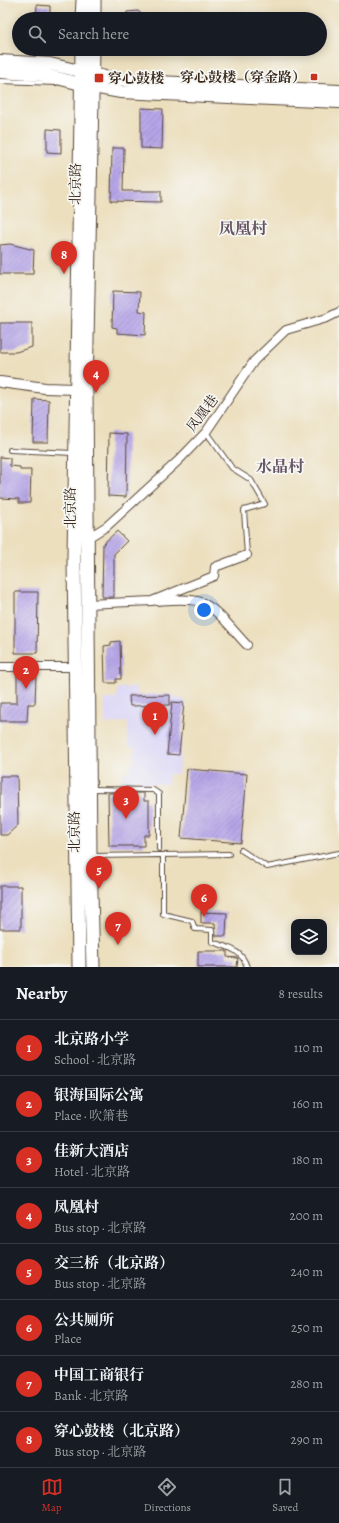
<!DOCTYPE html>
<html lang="en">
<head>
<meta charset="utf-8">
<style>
	:root { --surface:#171b24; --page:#20242c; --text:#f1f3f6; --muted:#9ea1a6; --line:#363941; --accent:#d93025 }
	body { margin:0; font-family:Alegreya,"Noto Serif SC",serif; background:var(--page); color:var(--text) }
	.controls { position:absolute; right:12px; bottom:12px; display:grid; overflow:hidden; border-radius:8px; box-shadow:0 2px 10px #0003 }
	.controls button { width:36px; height:36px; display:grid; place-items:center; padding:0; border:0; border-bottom:1px solid var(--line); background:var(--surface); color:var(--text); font:20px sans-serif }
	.you { position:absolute; left:204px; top:610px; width:14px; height:14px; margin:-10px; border:3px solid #fff; border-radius:50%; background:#1a73e8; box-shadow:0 0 0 6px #1a73e833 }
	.badge { display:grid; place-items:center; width:26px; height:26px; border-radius:50%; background:var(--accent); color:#fff; font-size:13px; font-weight:700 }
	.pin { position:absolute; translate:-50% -33px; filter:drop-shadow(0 1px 2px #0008) }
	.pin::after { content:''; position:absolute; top:21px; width:14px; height:12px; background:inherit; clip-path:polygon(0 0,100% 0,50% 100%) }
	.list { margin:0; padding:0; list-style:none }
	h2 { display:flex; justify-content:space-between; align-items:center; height:52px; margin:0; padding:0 16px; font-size:17px }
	h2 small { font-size:13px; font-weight:400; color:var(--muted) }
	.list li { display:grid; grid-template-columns:26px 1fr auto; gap:12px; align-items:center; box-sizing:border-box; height:56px; padding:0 16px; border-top:1px solid var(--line) }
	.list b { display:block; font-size:15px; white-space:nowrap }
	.list p { margin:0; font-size:13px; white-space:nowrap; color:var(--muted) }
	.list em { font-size:13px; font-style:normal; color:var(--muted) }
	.icon { flex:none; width:22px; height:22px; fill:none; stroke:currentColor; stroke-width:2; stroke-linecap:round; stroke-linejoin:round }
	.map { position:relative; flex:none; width:339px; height:967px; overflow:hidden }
	.search { position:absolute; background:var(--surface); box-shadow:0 2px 10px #0003; left:12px; right:12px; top:12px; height:44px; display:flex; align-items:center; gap:10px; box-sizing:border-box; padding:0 14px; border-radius:22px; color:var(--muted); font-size:15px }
	.sheet { height:500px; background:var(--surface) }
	nav { display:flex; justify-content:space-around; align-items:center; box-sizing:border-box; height:56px; border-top:1px solid var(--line); background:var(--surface); font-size:11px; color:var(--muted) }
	nav a { display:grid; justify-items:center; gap:2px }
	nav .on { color:var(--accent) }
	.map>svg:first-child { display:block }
</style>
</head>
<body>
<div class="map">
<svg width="339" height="967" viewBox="0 0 339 967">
	<defs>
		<pattern id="building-hatch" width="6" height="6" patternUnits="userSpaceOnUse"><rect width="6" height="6" fill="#b4a3e8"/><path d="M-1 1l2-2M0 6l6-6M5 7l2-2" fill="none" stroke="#9485bb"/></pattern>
	</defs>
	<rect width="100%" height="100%" fill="#f6f6f2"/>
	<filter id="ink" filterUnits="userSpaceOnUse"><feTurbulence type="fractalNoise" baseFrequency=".025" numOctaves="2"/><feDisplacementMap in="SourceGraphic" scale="8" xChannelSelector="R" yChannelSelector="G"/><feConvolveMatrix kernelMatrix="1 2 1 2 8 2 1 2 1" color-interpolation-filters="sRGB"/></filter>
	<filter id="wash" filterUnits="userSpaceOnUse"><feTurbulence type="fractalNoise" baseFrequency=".012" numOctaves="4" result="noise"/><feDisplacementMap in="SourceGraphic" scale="16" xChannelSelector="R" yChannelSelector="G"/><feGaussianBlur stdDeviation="0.9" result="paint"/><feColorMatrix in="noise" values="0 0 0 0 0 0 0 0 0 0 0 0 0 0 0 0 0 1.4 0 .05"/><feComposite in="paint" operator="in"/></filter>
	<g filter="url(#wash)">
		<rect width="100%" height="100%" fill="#ecdfbe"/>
		<path fill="#dbd6f7" d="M137 687V695L170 694 186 701 178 774H169L168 784H122V773L129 771 134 761 135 748 128 746V722L105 724V699H116L118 688Z"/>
		<g id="blocks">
			<path fill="url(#building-hatch)" d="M37 5 50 6V19H36Z
				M138 11 147 19H126L127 12Z
				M141 108 163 109 162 149 141 148Z
				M47 129 61 130V153L47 152Z
				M112 148H124L123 191H161V202L111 201Z
				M10 244 34 250 33 274H0V245Z
				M113 291 140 292 139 311 146 312 145 335 117 333V328L112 327Z
				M0 323H32V347L16 352H0Z
				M34 399 49 400 48 442H33Z
				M109 433 127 434 126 497 108 496Z
				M0 457 10 458V466L20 467V470H31L30 503H19V499L0 498Z
				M117 531 127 541 114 554V597H102L103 544Z
				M15 592H38L37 653H15Z
				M120 641 121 679H116V683H105L104 646 111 645V642Z
				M17 675H36L35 704H28L27 721H0V703H17Z
				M170 695V705L130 706 129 696Z
				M172 702 184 703 179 755 167 754Z
				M187 769 247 774 241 843 181 838Z
				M0 776H17L18 825 7 835H0Z
				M108 793H144V801H149V835H144V846H109Z
				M0 886H21V929H0Z
				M201 912 227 913 226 936H216L215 923H201Z
				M198 951H227V957L238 958 237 967H198Z"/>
		</g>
	</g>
	<g filter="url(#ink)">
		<use href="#blocks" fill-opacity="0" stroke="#564536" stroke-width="1"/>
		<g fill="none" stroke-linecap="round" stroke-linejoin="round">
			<g stroke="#564536" stroke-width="6">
				<path id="service" d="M0 81 56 83
					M206 432 232 468 251 480 265 504 244 510 247 555
					M10 450 73 453
					M92 789 153 790 159 794V849
					M241 850 267 867 339 853
					M163 855V914L192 921 195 929 212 930V942C228 947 242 950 247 967
					M92 856 229 854"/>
			</g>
			<g stroke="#564536" stroke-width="10">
				<path id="minor" d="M86 539 107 526 179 460 206 432 254 361 286 330 327 318 339 312
					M157 601C171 600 188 598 201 602 217 608 235 633 247 645
					M87 604 152 601 214 576 215 567 247 555
					M0 667H76"/>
			</g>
			<g stroke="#564536" stroke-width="12">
				<path id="tertiary" d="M0 382 45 388 76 389"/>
			</g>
			<g stroke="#564536" stroke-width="14">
				<path id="secondary" d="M0 61 50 64 114 79 138 81 339 91
					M0 72 45 75 93 87 121 92 339 102"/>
			</g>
			<g stroke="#564536" stroke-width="15">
				<path id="primary" d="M82 19 83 0
					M94 19V0
					M79 967 74 558 82 49
					M93 967 90 856 86 390 93 49"/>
			</g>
			<use href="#service" stroke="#fff" stroke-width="4"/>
			<use href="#minor" stroke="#fff" stroke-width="8"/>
			<use href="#tertiary" stroke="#fff" stroke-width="10"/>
			<use href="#secondary" stroke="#fff" stroke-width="12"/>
			<use href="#primary" stroke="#fff" stroke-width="13"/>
		</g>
	</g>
	<g fill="#c8321e" stroke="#f6f6f2" stroke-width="1.5">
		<rect x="310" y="73" width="8" height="8" rx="2"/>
		<rect x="94" y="73" width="10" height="10" rx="2"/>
	</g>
	<g text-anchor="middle" stroke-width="3.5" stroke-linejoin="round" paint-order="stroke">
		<g font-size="14" font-weight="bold" fill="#3b2a1e" stroke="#f6f6f2" text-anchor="end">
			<text x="306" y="82">穿心鼓楼（穿金路）</text>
			<text x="108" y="83" text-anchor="start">穿心鼓楼</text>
		</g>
		<g font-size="14" fill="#3b2a1e" stroke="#f6f6f2">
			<text transform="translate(75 184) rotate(-89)" y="5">北京路</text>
			<text transform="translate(202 413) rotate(-53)" y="5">凤凰巷</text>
			<text transform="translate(70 508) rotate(-90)" y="5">北京路</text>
			<text transform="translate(74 832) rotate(-90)" y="5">北京路</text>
		</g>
		<g font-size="16" font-weight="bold" fill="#655465" stroke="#f6f6f2">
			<text x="243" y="234">凤凰村</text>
			<text x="280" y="472">水晶村</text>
		</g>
	</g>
</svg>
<div class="controls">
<button><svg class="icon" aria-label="layers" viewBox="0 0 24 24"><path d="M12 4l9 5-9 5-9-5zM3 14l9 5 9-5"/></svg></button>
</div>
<div class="you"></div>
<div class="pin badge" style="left:155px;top:735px">1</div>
<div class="pin badge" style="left:26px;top:689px">2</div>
<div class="pin badge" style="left:126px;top:819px">3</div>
<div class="pin badge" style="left:96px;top:393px">4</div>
<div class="pin badge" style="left:99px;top:889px">5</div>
<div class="pin badge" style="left:204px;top:917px">6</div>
<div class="pin badge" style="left:118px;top:945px">7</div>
<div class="pin badge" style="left:64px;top:274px">8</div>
<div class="search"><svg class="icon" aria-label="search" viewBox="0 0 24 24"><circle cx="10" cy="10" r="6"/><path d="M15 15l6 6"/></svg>Search here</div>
</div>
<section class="sheet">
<h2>Nearby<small>8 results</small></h2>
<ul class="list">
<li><span class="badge">1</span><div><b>北京路小学</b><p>School · 北京路</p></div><em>110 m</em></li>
<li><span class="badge">2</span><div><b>银海国际公寓</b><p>Place · 吹箫巷</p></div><em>160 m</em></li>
<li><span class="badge">3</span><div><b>佳新大酒店</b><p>Hotel · 北京路</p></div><em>180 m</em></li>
<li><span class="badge">4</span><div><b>凤凰村</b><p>Bus stop · 北京路</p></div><em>200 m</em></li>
<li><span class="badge">5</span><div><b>交三桥（北京路）</b><p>Bus stop · 北京路</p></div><em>240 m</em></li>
<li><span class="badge">6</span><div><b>公共厕所</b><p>Place</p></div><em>250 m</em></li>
<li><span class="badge">7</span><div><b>中国工商银行</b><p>Bank · 北京路</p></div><em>280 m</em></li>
<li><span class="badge">8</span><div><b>穿心鼓楼（北京路）</b><p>Bus stop · 北京路</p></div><em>290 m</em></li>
</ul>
</section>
<nav>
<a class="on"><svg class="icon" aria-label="map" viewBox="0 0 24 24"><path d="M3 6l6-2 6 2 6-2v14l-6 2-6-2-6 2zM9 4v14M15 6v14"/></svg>Map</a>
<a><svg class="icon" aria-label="directions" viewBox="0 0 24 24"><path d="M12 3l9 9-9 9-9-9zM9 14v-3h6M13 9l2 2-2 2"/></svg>Directions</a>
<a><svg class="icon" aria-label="saved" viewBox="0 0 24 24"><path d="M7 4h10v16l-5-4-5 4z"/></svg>Saved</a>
</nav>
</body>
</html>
